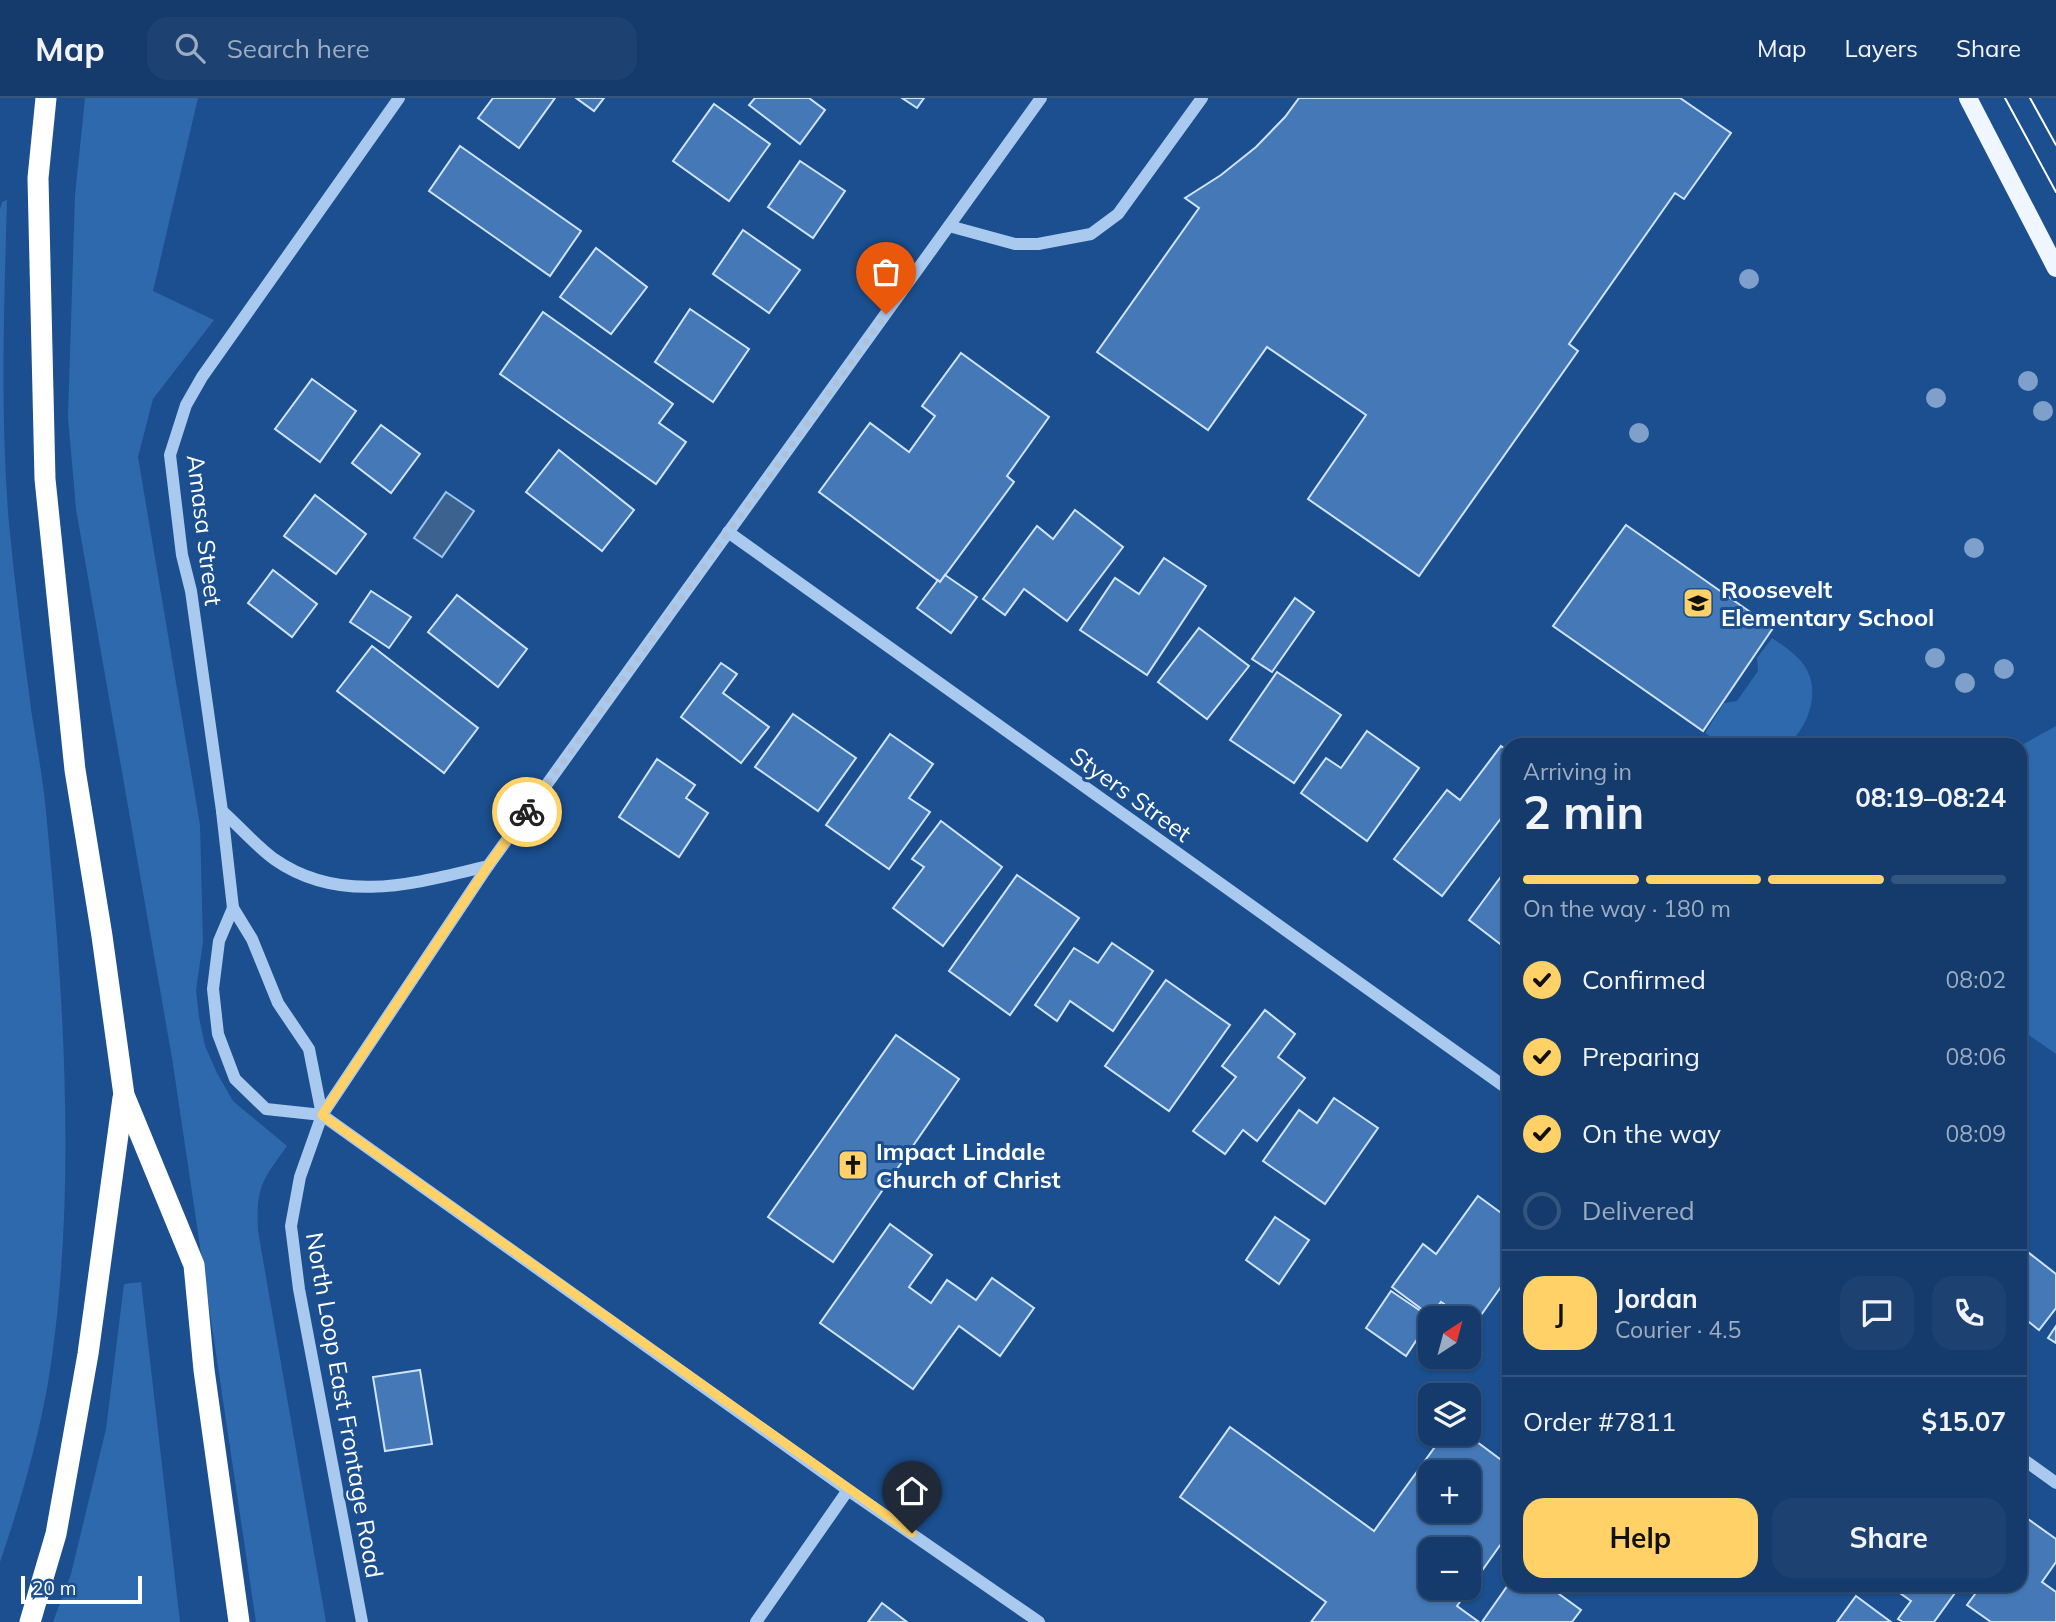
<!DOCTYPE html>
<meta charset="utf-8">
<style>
body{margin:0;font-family:Mulish,sans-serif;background:#1d4271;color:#f1f3f6;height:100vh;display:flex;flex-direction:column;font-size:26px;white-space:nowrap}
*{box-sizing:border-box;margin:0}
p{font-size:23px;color:#9dadc1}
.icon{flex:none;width:38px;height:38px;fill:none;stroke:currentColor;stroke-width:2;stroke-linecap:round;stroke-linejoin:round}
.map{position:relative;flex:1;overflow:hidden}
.panel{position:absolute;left:1502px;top:640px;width:525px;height:854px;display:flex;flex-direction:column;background:#143b6b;border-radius:21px;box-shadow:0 2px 5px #0004,0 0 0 2px #33557e}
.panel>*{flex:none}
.needle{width:46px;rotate:36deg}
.tools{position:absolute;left:1418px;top:1208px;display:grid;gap:14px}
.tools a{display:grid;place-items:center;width:63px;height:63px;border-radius:14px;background:#143b6b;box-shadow:0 2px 5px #0004,0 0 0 2px #33557e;font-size:35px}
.scale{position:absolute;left:21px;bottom:18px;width:121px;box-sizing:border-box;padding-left:7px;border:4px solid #fff;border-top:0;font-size:19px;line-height:24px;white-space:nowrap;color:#fff;-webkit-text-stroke:5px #1b4f8f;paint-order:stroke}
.pin{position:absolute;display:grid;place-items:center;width:60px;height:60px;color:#fff;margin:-72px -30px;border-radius:50% 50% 50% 0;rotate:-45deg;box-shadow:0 0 7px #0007}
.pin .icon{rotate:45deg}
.courier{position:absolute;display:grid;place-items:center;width:70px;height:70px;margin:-35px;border:5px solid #ffd166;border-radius:50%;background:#fff;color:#222;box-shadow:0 2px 9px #0007}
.overview em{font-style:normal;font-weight:700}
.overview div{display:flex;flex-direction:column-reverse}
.overview{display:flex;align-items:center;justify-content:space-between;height:119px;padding:0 21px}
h1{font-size:46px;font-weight:700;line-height:52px}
.bar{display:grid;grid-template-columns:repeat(4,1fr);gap:10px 7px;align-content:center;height:84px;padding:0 21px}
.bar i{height:9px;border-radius:5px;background:#33557e}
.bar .active{background:#ffd166}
.bar p{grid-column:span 4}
.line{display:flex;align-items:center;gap:18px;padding:0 21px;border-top:2px solid #33557e}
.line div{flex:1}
.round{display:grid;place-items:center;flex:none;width:74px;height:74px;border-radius:21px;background:#1d4271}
ol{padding:0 21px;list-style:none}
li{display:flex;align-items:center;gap:21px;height:77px}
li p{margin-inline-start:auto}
li .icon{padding:7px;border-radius:50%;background:#ffd166;color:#111;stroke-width:4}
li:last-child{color:#9dadc1}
li i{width:38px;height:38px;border:4px solid #33557e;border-radius:50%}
.primary-button{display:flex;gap:14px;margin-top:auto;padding:14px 21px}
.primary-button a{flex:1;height:80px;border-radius:21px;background:#ffd166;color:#111;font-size:28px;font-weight:700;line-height:80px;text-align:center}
.primary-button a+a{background:#1d4271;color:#f1f3f6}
header{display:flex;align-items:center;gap:42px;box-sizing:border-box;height:98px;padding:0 35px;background:#143b6b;border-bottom:2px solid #33557e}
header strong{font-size:33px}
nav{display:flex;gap:38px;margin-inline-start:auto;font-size:24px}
.search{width:490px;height:63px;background:#1d4271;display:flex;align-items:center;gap:18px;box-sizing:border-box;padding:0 24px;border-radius:21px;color:#9dadc1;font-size:26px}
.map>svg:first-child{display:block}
</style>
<header>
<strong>Map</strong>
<div class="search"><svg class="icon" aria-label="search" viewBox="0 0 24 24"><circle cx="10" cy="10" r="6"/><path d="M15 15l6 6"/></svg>Search here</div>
<nav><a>Map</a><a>Layers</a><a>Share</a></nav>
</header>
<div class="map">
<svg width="2056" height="1524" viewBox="0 0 2056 1524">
<rect width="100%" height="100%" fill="#1b4f8f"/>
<g fill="#2e69ad">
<path d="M 85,0 L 198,0 L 153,193 L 214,222 L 153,301 L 138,359 L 200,727 L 203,844 L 196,892 L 199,919 L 205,948 L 217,975 L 233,1003 L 287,1048 C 262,1083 256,1088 258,1133 L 326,1524 L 256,1524 L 172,960 L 76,411 L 68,319 L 75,97 Z"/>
<path d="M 7,102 C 4,210 0,318 9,426 C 15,488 23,550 31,611 C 36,645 43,679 46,714 C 64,898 78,1101 48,1285 C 37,1346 20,1406 0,1464 L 0,111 L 2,104 Z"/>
<path d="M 1772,540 C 1781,546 1790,552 1798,560 C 1824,585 1811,627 1787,647 L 1723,647 L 1705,635 L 1724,605 L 1737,603 L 1758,573 L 1757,560 Z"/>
<polygon points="2056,628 2056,956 2020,931 2020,648"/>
<polygon points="141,1184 180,1524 53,1524 71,1476 106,1331 124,1186"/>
</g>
<polygon fill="#3c6290" stroke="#9cc4f0" stroke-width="2" points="446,394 474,413 442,459 414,440"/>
<g fill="#4478b7" stroke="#cfe3fa" stroke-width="2" fill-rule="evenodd">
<polygon points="493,0 555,0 519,50 478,20"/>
<polygon points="576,0 604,0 594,13"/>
<polygon points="755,0 809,0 825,12 800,46 749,7"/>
<polygon points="902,0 924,0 917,10"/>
<polygon points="1299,0 1680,0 1731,35 1684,101 1675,95 1569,246 1578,253 1419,478 1308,401 1366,317 1267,249 1208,332 1097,254 1199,110 1185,100 1221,77 1256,49 1285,19"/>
<polygon points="714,6 770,46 729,103 673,63"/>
<polygon points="460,48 581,133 550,178 429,93"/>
<polygon points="800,63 845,93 813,140 768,109"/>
<polygon points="743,132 800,172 769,215 713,176"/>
<polygon points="596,150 647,189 611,236 560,199"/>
<polygon points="690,211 749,251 713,304 655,264"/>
<polygon points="543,214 673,306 659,325 686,344 656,386 500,276"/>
<polygon points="961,255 1049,319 1007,378 1014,384 940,484 819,394 870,325 909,354 935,318 922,308"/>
<polygon points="312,281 356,313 320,364 275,331"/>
<polygon points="381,327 420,356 391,395 352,365"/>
<polygon points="559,352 634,412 602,453 526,394"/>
<polygon points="315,397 366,436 336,476 284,438"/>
<polygon points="1075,412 1123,449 1067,523 1024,491 1005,517 983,501 1037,428 1053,441"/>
<polygon points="1626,427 1773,530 1703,633 1553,528"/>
<polygon points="1164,460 1206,488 1147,577 1080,532 1115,480 1139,496"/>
<polygon points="273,472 317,506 292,539 248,505"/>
<polygon points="945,477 977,499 951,535 917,510 938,482 940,484"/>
<polygon points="371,493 411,519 389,550 350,524"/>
<polygon points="457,497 527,551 498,589 428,534"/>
<polygon points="1295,500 1314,514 1272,574 1252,561"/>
<polygon points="1199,530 1249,568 1207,621 1158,584"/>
<polygon points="372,548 478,630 444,675 337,593"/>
<polygon points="721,565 737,576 723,595 769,629 741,665 681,619"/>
<polygon points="1277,574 1341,617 1294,685 1230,642"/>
<polygon points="793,616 856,660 818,713 755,669"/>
<polygon points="1367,633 1419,670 1367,743 1301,695 1326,660 1341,670"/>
<polygon points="890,636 933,666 909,700 930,714 889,771 826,727"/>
<polygon points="1501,648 1508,653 1508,711 1442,798 1394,761 1447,692 1460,702"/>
<polygon points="657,661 695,687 686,700 708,715 679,759 619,719"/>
<polygon points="941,723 1002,769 943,848 893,810 924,769 912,761"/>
<polygon points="1508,769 1508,852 1469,822"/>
<polygon points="1017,777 1079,820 1010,917 949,873"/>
<polygon points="1112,845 1153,873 1113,933 1070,903 1057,923 1035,907 1074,850 1098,865"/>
<polygon points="1166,882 1230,927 1169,1013 1105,968"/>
<polygon points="1265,912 1295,936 1278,959 1305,980 1257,1043 1243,1032 1225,1056 1193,1033 1236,979 1222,968"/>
<polygon points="896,937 959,981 833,1164 768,1119"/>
<polygon points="1334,1000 1378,1030 1325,1106 1263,1063 1299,1012 1317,1025"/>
<polygon points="1478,1098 1508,1120 1508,1179 1474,1227 1468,1223 1468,1220 1464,1220 1441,1204 1431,1218 1392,1189 1423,1146 1436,1156"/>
<polygon points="1275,1119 1309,1142 1279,1186 1246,1162"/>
<polygon points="890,1126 932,1157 909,1189 931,1205 947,1182 976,1202 992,1180 1034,1210 1000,1258 959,1228 913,1291 820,1225"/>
<polygon points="2020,1148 2056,1176 2056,1210 2039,1232 2020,1217"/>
<polygon points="1391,1193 1431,1220 1406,1258 1366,1230"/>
<polygon points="2056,1228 2056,1245 2048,1240"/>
<polygon points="420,1272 432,1346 385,1353 373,1279"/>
<path d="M 1230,1329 L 1374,1433 L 1445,1335 L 1465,1335 L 1508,1367 L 1508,1436 L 1457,1508 L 1479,1524 L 1311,1524 L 1326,1504 L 1180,1399 ZM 1430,1374 L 1468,1374 L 1468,1412 L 1430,1412 ZM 1430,1451 L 1468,1451 L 1468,1489 L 1430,1489 Z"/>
<polygon points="2028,1421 2056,1441 2056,1464 2042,1484 2056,1494 2056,1524 1991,1524 1967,1507 1981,1488 2020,1488 2020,1432"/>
<polygon points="1508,1487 1548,1488 1581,1512 1572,1524 1482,1524"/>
<polygon points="1890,1488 1960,1488 1934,1524 1903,1524 1898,1521 1911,1503"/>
<polygon points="1856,1498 1891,1524 1837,1524"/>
<polygon points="882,1505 907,1524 868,1524"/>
</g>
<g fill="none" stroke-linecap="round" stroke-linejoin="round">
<g stroke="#a9c9ee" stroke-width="12">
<polyline points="949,128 1015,146 1038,146 1091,136 1118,116 1202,0"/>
<polyline points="728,434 1508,991"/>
<path d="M 222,713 C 239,728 255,747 274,761 C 341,808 416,785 488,768"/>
<polyline points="233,810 219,843 213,891 218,936 235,981 266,1011 322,1017"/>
<polyline points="322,1017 309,951 278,905 252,841 233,810 222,713 191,493 182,457 170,357 186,307 202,279 399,0"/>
<polyline points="322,1017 848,1392 1039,1524"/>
<polyline points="2020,1359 2056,1385"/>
<polyline points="362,1524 299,1191 291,1128 300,1079 322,1017 488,768 1041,0"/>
<polyline points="756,1524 848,1392"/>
</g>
<polyline stroke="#f0f6ff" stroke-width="18" points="1968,0 2056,170"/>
<g stroke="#fff" stroke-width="21">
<polyline points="46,0 38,80 45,381 75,672 102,838 124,997 194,1167 204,1272 239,1524"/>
<polyline points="30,1524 56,1436 88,1256 123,1000"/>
</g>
<g stroke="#fff" stroke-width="2">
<polyline points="2005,0 2056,94"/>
<polyline points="2030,0 2056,47"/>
</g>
</g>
<g fill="#7ea0ca">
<circle cx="1749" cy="181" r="10"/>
<circle cx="2028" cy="283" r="10"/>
<circle cx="1936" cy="300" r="10"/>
<circle cx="2043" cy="313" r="10"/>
<circle cx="1639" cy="335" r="10"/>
<circle cx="1974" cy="450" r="10"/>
<circle cx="1935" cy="560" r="10"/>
<circle cx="2004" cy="571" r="10"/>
<circle cx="1965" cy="585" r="10"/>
</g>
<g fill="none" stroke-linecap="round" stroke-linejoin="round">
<polyline stroke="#afc1d8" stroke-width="7" stroke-dasharray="0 12.6" points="527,714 886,216"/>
<polyline stroke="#ffd166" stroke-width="9" points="527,714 488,768 322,1017 912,1435"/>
</g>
<defs>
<g id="school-square" transform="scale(1.575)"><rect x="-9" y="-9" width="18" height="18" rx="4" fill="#ffd166" stroke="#1b4f8f"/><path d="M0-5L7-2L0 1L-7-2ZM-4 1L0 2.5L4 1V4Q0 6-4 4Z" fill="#111"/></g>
<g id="church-square" transform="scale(1.575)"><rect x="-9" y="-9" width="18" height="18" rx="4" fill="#ffd166" stroke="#1b4f8f"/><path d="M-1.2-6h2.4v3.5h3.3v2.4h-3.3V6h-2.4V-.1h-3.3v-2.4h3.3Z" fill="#111"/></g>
</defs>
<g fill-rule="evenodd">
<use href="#school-square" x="1698" y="505"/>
<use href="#church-square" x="853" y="1067"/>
</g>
<g text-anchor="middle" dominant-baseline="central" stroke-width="6" stroke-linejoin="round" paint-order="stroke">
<g font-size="24" fill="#fff" stroke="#1b4f8f">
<text transform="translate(205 432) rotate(83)">Amasa Street</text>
<text transform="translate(1131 696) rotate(36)">Styers Street</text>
<text transform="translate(345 1307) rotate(80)">North Loop East Frontage Road</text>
</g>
<g font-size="24" font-weight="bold" fill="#fff" stroke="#1b4f8f" text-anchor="start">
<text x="1721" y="491">Roosevelt<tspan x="1721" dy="28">Elementary School</tspan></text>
<text x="876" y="1053">Impact Lindale<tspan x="876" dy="28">Church of Christ</tspan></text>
</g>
</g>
</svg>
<div class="tools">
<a><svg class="needle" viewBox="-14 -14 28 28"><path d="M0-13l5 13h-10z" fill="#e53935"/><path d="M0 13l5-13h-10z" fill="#9dadc1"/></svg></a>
<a><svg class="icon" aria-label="layers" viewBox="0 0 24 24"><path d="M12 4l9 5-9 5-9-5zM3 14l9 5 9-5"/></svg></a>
<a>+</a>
<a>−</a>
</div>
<div class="scale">20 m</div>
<div class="pin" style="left:886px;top:216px;background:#ea580c"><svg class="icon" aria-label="bag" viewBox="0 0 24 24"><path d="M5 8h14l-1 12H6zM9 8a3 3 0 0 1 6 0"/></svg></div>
<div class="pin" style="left:912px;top:1435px;background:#1f2937"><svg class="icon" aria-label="home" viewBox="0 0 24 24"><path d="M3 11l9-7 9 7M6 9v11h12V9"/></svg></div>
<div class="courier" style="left:527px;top:714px"><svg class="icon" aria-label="bike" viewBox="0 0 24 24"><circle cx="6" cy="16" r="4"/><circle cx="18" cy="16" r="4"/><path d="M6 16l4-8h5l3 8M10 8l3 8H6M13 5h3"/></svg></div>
<section class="panel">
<div class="overview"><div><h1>2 min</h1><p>Arriving in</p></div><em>08:19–08:24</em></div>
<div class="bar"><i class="active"></i><i class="active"></i><i class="active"></i><i></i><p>On the way · 180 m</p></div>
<ol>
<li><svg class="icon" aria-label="check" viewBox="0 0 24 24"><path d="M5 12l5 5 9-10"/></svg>Confirmed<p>08:02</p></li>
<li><svg class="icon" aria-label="check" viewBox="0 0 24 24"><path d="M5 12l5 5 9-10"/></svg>Preparing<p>08:06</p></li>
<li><svg class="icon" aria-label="check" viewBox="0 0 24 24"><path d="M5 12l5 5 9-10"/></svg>On the way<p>08:09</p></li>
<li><i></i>Delivered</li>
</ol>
<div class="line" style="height:126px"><b class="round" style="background:#ffd166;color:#111">J</b><div><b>Jordan</b><p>Courier · 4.5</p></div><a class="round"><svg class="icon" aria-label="chat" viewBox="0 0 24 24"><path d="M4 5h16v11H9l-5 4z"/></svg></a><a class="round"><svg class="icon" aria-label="phone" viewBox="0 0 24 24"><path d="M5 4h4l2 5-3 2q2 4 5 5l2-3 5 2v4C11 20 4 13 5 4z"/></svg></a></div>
<div class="line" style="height:91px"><div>Order #7811</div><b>$15.07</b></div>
<div class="primary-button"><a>Help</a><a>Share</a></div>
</section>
</div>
